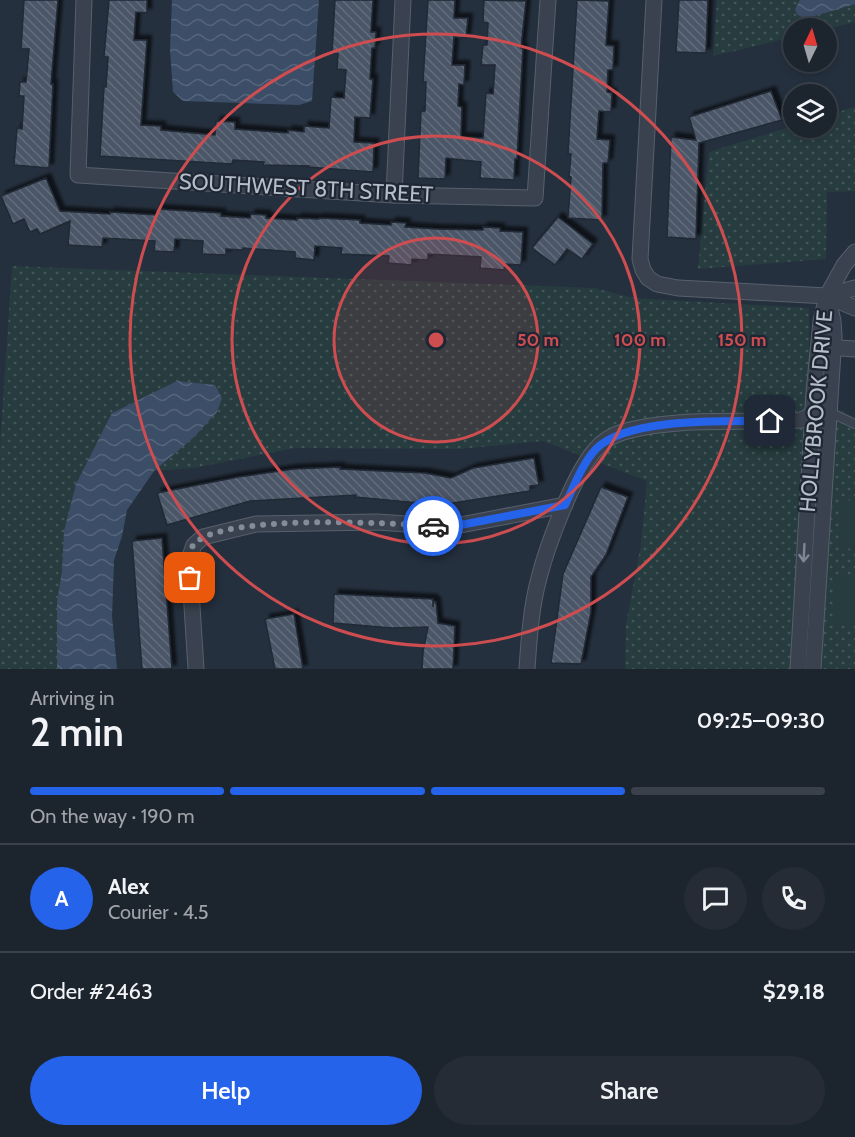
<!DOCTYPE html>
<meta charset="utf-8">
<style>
body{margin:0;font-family:Cabin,sans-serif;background:#252c36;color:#f1f3f6;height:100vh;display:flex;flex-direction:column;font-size:22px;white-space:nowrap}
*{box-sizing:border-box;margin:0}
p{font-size:20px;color:#a0a4aa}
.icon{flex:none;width:33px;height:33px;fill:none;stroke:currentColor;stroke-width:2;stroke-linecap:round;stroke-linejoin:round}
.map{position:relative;height:669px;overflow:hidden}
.side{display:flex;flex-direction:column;background:#1c242e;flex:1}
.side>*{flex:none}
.needle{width:39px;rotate:5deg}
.tools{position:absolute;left:783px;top:18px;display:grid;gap:12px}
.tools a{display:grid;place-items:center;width:54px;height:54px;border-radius:50%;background:#1c242e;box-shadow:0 3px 9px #0003,0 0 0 2px #3a414a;font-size:30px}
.pin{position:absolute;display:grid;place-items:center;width:51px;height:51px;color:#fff;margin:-26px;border-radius:12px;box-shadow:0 3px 9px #0006}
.courier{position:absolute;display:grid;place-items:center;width:60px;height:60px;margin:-30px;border:4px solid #2563eb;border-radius:50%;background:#fff;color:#222;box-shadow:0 2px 8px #0007}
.head em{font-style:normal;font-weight:600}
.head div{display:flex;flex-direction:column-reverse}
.head{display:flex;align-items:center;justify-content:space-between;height:102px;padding:0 30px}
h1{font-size:39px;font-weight:600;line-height:45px}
.bar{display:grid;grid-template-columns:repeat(4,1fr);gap:9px 6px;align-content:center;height:72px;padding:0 30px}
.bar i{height:8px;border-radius:4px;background:#3a414a}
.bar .on{background:#2563eb}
.bar p{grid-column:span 4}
.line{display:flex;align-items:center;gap:15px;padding:0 30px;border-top:2px solid #3a414a}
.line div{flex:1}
.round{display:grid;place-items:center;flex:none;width:63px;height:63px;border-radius:32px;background:#252c36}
.cta{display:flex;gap:12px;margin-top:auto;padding:12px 30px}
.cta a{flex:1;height:69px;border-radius:36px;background:#2563eb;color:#fff;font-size:24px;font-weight:600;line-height:69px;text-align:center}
.cta a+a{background:#252c36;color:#f1f3f6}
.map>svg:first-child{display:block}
</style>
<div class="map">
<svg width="855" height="669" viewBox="0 0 855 669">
<defs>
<pattern id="grass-dots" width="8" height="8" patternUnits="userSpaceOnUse" patternTransform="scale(1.5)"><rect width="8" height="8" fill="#273c3f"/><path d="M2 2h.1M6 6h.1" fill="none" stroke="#445659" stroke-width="1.8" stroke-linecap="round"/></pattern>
<pattern id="water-waves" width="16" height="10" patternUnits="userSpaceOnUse" patternTransform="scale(1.5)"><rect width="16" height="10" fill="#3b4d67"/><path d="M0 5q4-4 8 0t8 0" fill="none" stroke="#55657b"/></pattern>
<pattern id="building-back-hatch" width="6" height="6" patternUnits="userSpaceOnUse" patternTransform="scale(1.5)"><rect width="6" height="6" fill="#4b5767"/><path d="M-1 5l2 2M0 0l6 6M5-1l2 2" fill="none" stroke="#636d7b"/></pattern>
<filter id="shadow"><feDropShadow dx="4.5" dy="-4.5" stdDeviation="1.5" flood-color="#0009"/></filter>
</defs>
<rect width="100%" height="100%" fill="#25303e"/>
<g fill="url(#grass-dots)">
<polygon points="717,0 855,0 855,22 827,29 794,28 793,37 713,56"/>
<polygon points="855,107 855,191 827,192 826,259 698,269 709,152 793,126 794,128 826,128 827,115"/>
<polygon points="12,266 594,288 634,298 809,308 809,398 813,403 836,408 855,418 855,669 625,669 626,624 641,544 647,481 543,441 459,449 295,448 194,468 154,471 127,510 122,536 114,560 112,616 117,669 0,669 0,445"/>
</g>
<g fill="#273c3f">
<polygon points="842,500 855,501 855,549 839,548"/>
<polygon points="836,576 855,577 855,626 833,624"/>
</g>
<g fill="url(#water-waves)">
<polygon points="172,0 319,0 312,101 299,105 183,101 173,92 170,50"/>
<path d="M 800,0 L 855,0 L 855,4 L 808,18 C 800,17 797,16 795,9 Z"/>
<polygon points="177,381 215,385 222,398 217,412 194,437 154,471 127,510 122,536 114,560 112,616 117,669 57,669 57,602 62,571 64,531 76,484 112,413"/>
</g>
<g fill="url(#building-back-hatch)" stroke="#202935" stroke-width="1.5" filter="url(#shadow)">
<polygon points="24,0 58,0 51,84 53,84 49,168 14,165 17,128 22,129 24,96 19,96 20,82 26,82 29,49 21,49"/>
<polygon points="109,0 147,0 147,13 136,12 134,40 147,40 141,125 161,126 161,130 215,135 216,121 235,122 235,129 288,133 288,130 304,132 304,126 329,128 331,97 344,98 346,70 337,69 338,54 332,53 335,0 373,0 371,32 376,32 375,48 372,48 370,79 373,79 370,118 355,117 354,142 374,143 373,172 308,167 309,166 263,165 264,162 233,160 232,164 100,156 104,86 106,87 108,57 104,57"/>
<polygon points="428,0 455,0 454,18 468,18 466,38 454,37 452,65 465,65 464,85 459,84 458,106 462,107 461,137 483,138 486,93 493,94 495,65 481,65 483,45 487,45 488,23 483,22 484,0 526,1 521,48 523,48 517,159 515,159 514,180 480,178 481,162 446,158 445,179 418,178 421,111 425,111 426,82 423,82"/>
<polygon points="577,0 609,1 606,45 614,46 613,70 608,70 607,92 612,93 611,112 599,111 597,139 610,140 608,163 603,163 602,220 568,218 571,177 569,177 571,154 568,154"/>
<polygon points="679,0 708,0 706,53 676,52"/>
<polygon points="771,91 782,120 699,143 696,239 667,237 671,137 696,140 689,117"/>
<polygon points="46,178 60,211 110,214 110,212 157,215 157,209 221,213 221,216 250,218 251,214 266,215 266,218 297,220 297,218 319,219 319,218 360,220 360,223 391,225 391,222 406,223 405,227 437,229 483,230 483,227 500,228 500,231 523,232 521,265 505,264 504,270 480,268 481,257 428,254 428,260 412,259 412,265 388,263 389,256 341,254 342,248 315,246 314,260 295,258 295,252 243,248 243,250 226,249 226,255 202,254 203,241 175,239 174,252 154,251 155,241 103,238 102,247 68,245 70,221 40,234 37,229 30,232 24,219 13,224 1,196"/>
<polygon points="558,217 593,244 582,259 567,249 555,265 532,248"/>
<polygon points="534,458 539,485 530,486 530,491 440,505 355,497 356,495 250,501 167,525 157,493 238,477 294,469 340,467 340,469 425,473 451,478 473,468"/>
<polygon points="601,487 628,497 606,555 591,577 591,612 581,664 551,663 563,574"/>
<polygon points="162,538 172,669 142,669 132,541"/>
<polygon points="334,594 433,599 433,607 434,601 436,602 438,623 455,626 453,669 422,669 423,652 428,627 392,628 333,623"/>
<polygon points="294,614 303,669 275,669 265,619"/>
</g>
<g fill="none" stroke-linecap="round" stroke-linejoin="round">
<g stroke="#57606c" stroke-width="10">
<polyline id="lane" points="829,412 855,424"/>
</g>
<g stroke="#57606c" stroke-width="17">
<g id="street">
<polyline points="84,0 78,175 394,195 535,198 548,0"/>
<polyline points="654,0 640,259 643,270 648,278 657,284 678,288 827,296 855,288"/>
<polyline points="394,195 403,0"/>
<polyline points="827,296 855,308"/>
<polyline points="825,347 855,349"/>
<polyline points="196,669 189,559 194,545 203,537 256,524 377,522 450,527 565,505"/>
<path d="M 527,669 C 529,639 531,607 539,578 C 547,546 574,473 596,449 C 603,441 613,435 623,432 C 678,416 744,424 801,420 L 808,417 L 813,411 L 829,412"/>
<polyline points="798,669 814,392 821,321 827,296 844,265 855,252"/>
<polyline points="813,669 834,336 833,321 828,299"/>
</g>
</g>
<use href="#lane" stroke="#39424e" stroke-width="8"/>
<use href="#street" stroke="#39424e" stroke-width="15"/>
</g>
<defs><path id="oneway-shaft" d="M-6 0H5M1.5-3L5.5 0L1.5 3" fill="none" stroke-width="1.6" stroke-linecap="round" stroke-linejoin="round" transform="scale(1.5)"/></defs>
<use stroke="#7d8692" href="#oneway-shaft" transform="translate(804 553) rotate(93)"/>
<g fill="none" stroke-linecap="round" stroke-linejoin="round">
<path stroke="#838c98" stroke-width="6" stroke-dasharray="0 10.8" d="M 190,578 C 189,566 186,553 195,543 C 226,514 388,523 433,526"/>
<path stroke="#2563eb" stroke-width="8" d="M 433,526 L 450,527 L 565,505 C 574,486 582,464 596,449 C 627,417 727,421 770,421"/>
</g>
<circle cx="436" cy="340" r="102" fill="#ce4d50" fill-opacity=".12"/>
<g fill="none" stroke="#ce4d50" stroke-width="3">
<circle cx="436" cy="340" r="102"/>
<circle cx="436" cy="340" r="204"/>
<circle cx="436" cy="340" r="306"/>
</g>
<g text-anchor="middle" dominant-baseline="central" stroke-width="4.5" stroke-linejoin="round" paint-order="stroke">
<g font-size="22" fill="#b5bdc9" stroke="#1e2733">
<text transform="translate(306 188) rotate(3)">SOUTHWEST 8TH STREET</text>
<text transform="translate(816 411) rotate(-85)">HOLLYBROOK DRIVE</text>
</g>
</g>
<circle cx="436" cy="340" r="9" fill="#ce4d50" stroke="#1e2733" stroke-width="3"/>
<g font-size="18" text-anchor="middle" font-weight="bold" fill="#ce4d50" stroke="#1e2733" stroke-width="4.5" stroke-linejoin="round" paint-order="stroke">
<text x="538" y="346">50 m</text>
<text x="640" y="346">100 m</text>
<text x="742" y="346">150 m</text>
</g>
</svg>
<div class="tools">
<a><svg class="needle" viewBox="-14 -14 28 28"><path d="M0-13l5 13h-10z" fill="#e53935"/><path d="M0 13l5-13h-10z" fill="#a0a4aa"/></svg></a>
<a><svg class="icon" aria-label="layers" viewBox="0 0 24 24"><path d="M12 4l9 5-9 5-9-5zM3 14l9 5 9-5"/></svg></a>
</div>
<div class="pin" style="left:190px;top:578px;background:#ea580c"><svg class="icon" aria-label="bag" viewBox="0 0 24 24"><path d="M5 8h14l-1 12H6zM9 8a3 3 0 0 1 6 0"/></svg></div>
<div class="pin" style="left:770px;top:421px;background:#1f2937"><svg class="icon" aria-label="home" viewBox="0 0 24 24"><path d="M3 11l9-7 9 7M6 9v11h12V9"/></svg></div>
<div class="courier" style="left:433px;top:526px"><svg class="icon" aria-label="car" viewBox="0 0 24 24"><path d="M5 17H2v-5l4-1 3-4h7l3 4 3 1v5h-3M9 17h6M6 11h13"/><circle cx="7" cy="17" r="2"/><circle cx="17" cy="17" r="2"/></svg></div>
</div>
<section class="side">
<div class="head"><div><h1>2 min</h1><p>Arriving in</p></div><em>09:25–09:30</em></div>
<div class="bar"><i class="on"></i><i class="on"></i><i class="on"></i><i></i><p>On the way · 190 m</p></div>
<div class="line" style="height:108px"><b class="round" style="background:#2563eb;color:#fff">A</b><div><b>Alex</b><p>Courier · 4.5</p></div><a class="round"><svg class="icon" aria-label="chat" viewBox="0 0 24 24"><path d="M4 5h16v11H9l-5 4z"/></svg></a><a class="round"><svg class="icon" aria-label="phone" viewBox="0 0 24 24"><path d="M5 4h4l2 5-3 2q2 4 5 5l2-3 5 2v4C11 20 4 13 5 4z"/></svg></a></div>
<div class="line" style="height:78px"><div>Order #2463</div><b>$29.18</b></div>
<div class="cta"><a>Help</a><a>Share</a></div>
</section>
